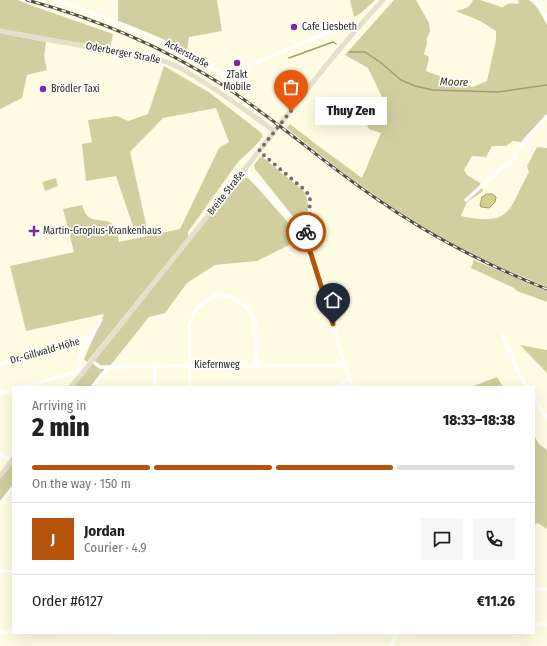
<!DOCTYPE html>
<meta charset="utf-8">
<style>
body{margin:0;font-family:"Fira Sans Condensed",sans-serif;background:#f6f6f6;color:#222;height:100vh;display:flex;flex-direction:column;font-size:15px;white-space:nowrap}
*{box-sizing:border-box;margin:0}
p{font-size:13px;color:#767676}
.icon{flex:none;width:22px;height:22px;fill:none;stroke:currentColor;stroke-width:2;stroke-linecap:round;stroke-linejoin:round}
.map{position:relative;flex:1;overflow:hidden}
.details{position:absolute;left:12px;top:386px;width:523px;height:248px;display:flex;flex-direction:column;background:#fff;border-radius:0px;box-shadow:0 4px 16px #0002}
.details>*{flex:none}
.pin{position:absolute;display:grid;place-items:center;width:34px;height:34px;color:#fff;margin:-41px -17px;border-radius:50% 50% 50% 0;rotate:-45deg;box-shadow:0 0 4px #0007}
.pin .icon{rotate:45deg}
.courier{position:absolute;display:grid;place-items:center;width:40px;height:40px;margin:-20px;border:3px solid #b45309;border-radius:50%;background:#fff;color:#222;box-shadow:0 1px 5px #0007}
.bubble{position:absolute;height:28px;border-radius:0px;background:#fff;box-shadow:0 4px 16px #0002;font-size:13px;font-weight:800;line-height:28px;text-align:center}
.overview em{font-style:normal;font-weight:800}
.overview div{display:flex;flex-direction:column-reverse}
.overview{display:flex;align-items:center;justify-content:space-between;height:68px;padding:0 20px}
h1{font-size:26px;font-weight:800;line-height:30px}
.bar{display:grid;grid-template-columns:repeat(4,1fr);gap:6px 4px;align-content:center;height:48px;padding:0 20px}
.bar i{height:5px;border-radius:3px;background:#e0e0e0}
.bar .active{background:#b45309}
.bar p{grid-column:span 4}
.line{display:flex;align-items:center;gap:10px;padding:0 20px;border-top:1px solid #e0e0e0}
.line div{flex:1}
.round{display:grid;place-items:center;flex:none;width:42px;height:42px;border-radius:0px;background:#f6f6f6}
.map>svg:first-child{display:block}
</style>
<div class="map">
<svg width="547" height="646" viewBox="0 0 547 646">
<rect width="100%" height="100%" fill="#fefce2"/>
<g fill="#d1cea0">
<polygon points="0,0 18,0 30,5 113,34 110,48 0,29"/>
<polygon points="118,0 217,0 222,31 189,37 187,51 118,21"/>
<polygon points="350,0 375,0 361,13 354,17"/>
<path d="M 394,0 L 416,0 L 429,23 L 430,31 L 427,38 L 427,43 L 424,54 L 429,57 L 426,71 L 453,81 L 473,87 L 487,81 L 496,40 L 496,31 L 480,21 L 456,11 C 464,9 470,8 473,0 L 480,0 L 502,7 L 495,14 C 501,8 508,1 517,4 L 519,3 L 518,0 C 521,0 526,0 528,0 C 536,2 543,18 547,25 L 547,114 L 521,142 L 513,141 L 506,146 L 492,146 L 486,157 L 472,156 L 464,170 L 467,175 L 480,183 L 483,191 L 467,202 L 461,216 C 512,227 508,210 529,172 L 527,166 L 537,147 L 547,148 L 547,287 C 524,277 500,268 477,257 C 408,222 346,177 287,128 L 290,124 L 317,145 L 362,178 L 381,133 L 369,129 L 365,121 L 382,97 L 368,68 L 345,55 Z"/>
<polygon points="0,33 46,42 44,56 47,70 27,75 22,98 0,109"/>
<path d="M 164,66 L 210,93 L 259,131 L 262,134 L 262,138 L 253,148 L 238,162 L 188,232 L 188,237 L 87,362 L 84,359 L 104,314 L 26,331 L 10,266 L 74,252 L 63,209 L 82,205 C 83,207 84,212 86,214 C 93,225 110,215 116,229 C 118,233 118,238 119,242 L 180,229 L 219,148 L 229,142 L 216,108 L 163,118 L 130,152 L 148,233 L 136,235 L 116,176 L 86,181 L 82,144 L 92,142 L 88,120 L 117,116 L 128,121 L 148,114 Z"/>
<path d="M 261,156 L 304,191 C 309,199 311,224 304,230 L 255,169 L 254,165 Z"/>
<polygon points="56,178 58,186 45,191 42,182"/>
<polygon points="245,178 248,178 253,183 286,220 301,239 257,261 215,265 187,283 165,313 149,317 93,387 73,387 225,197 240,180 241,181"/>
<polygon points="474,260 547,291 547,302 517,291 514,288 471,268"/>
<polygon points="520,345 547,350 547,373"/>
<polygon points="497,377 503,387 471,387"/>
<polygon points="534,436 539,444 547,450 547,529 538,523 534,525"/>
<polygon points="13,463 13,488 0,505 0,479"/>
</g>
<polygon fill="#d6d18d" stroke="#a19d6b" points="487,194 492,194 496,197 495,202 489,208 481,207 480,205 482,197"/>
<g fill="none" stroke-linecap="round" stroke-linejoin="round">
<g stroke="#a19d6b" stroke-width="1.5">
<polyline points="349,52 365,52 380,62 401,80 415,86 433,90 498,92 547,85"/>
<polyline points="289,58 333,42 336,44"/>
</g>
<g stroke="#fff" stroke-width="3.5">
<path d="M 56,0 C 74,5 91,13 108,19 C 148,34 189,50 223,76 L 351,23 L 360,25"/>
<polyline points="535,0 547,18"/>
<polyline points="259,151 306,191 310,197 309,229 303,235"/>
<polyline points="245,169 292,219 308,246 352,387"/>
<polyline points="466,200 497,172 511,162 526,139 547,116"/>
<polyline points="503,335 518,372 527,387"/>
<polyline points="92,361 100,367 256,365 345,365"/>
<polyline points="0,364 90,338"/>
<polyline points="155,365 155,387"/>
<polyline points="79,371 80,358 101,320"/>
<polyline points="23,387 79,371 81,373"/>
<polyline points="92,387 108,367"/>
<path d="M 190,387 L 189,326 C 192,313 197,306 208,300 C 210,298 214,296 216,295 C 222,294 229,297 234,299 C 240,302 245,305 249,310 C 260,325 256,347 256,365"/>
<polyline points="338,387 349,378"/>
<polyline points="0,393 13,390"/>
<polyline points="534,398 547,418"/>
<polyline points="0,453 11,461"/>
<polyline points="0,504 13,487"/>
<polyline points="0,571 13,571"/>
<polyline points="534,589 547,589"/>
<polyline points="534,625 547,625"/>
<polyline points="0,632 13,632"/>
<polyline points="59,633 203,635 413,633"/>
<polyline points="392,646 396,634"/>
</g>
<g stroke="#e3e1cc" stroke-width="5">
<path d="M 0,31 L 156,59 C 174,63 189,73 205,83 C 229,98 251,114 274,131"/>
<path d="M 71,387 C 129,314 187,242 245,169 C 290,112 333,53 383,0"/>
<polyline points="0,476 13,459"/>
</g>
<g stroke="#4f4e42" stroke-width="3">
<path id="rail" d="M 27,0 C 94,18 161,46 221,84 C 274,118 321,161 374,197 C 428,235 486,265 547,289"/>
</g>
<use href="#rail" stroke="#fff" stroke-width="1.5" stroke-dasharray="4.5" stroke-linecap="butt"/>
</g>
<g fill="none" stroke-linecap="round" stroke-linejoin="round">
<polyline stroke="#727061" stroke-width="4" stroke-dasharray="0 7.2" points="291,111 259,151 306,191 310,197 309,229 306,232"/>
<polyline stroke="#b45309" stroke-width="5" points="306,232 302,235 311,254 333,324"/>
</g>
<g fill="#7b2b9b" stroke="#fff" stroke-width="1.5">
<circle cx="294" cy="27" r="4"/>
<circle cx="237" cy="63" r="4"/>
<circle cx="43" cy="89" r="4"/>
<path d="M32 225h4v4h4v4h-4v4h-4v-4h-4v-4h4z"/>
</g>
<g text-anchor="middle" dominant-baseline="central" stroke-width="3.5" stroke-linejoin="round" paint-order="stroke">
<g font-size="10" fill="#26251c" stroke="#fff" text-anchor="start">
<text x="302" y="27">Cafe Liesbeth</text>
<text x="237" y="75" text-anchor="middle">2Takt<tspan x="237" dy="12">Mobile</tspan></text>
<text x="51" y="89">Brödler Taxi</text>
<text x="43" y="231">Martin-Gropius-Krankenhaus</text>
</g>
<g font-size="10" fill="#26251c" stroke="#fff">
<text transform="translate(123 53) rotate(11)">Oderberger Straße</text>
<text transform="translate(187 54) rotate(28)">Ackerstraße</text>
<text transform="translate(226 193) rotate(-52)">Breite Straße</text>
<text transform="translate(45 351) rotate(-16)">Dr.-Gillwald-Höhe</text>
<text x="217" y="365">Kiefernweg</text>
</g>
<g font-size="11" font-style="italic" fill="#333112" stroke="#fff">
<text transform="translate(454 82) rotate(2)">Moore</text>
</g>
</g>
</svg>
<div class="pin" style="left:291px;top:111px;background:#ea580c"><svg class="icon" aria-label="bag" viewBox="0 0 24 24"><path d="M5 8h14l-1 12H6zM9 8a3 3 0 0 1 6 0"/></svg></div>
<div class="pin" style="left:333px;top:324px;background:#1f2937"><svg class="icon" aria-label="home" viewBox="0 0 24 24"><path d="M3 11l9-7 9 7M6 9v11h12V9"/></svg></div>
<div class="courier" style="left:306px;top:232px"><svg class="icon" aria-label="bike" viewBox="0 0 24 24"><circle cx="6" cy="16" r="4"/><circle cx="18" cy="16" r="4"/><path d="M6 16l4-8h5l3 8M10 8l3 8H6M13 5h3"/></svg></div>
<div class="bubble" style="left:315px;top:97px;width:72px">Thuy Zen</div>
<section class="details">
<div class="overview"><div><h1>2 min</h1><p>Arriving in</p></div><em>18:33–18:38</em></div>
<div class="bar"><i class="active"></i><i class="active"></i><i class="active"></i><i></i><p>On the way · 150 m</p></div>
<div class="line" style="height:72px"><b class="round" style="background:#b45309;color:#fff">J</b><div><b>Jordan</b><p>Courier · 4.9</p></div><a class="round"><svg class="icon" aria-label="chat" viewBox="0 0 24 24"><path d="M4 5h16v11H9l-5 4z"/></svg></a><a class="round"><svg class="icon" aria-label="phone" viewBox="0 0 24 24"><path d="M5 4h4l2 5-3 2q2 4 5 5l2-3 5 2v4C11 20 4 13 5 4z"/></svg></a></div>
<div class="line" style="height:52px"><div>Order #6127</div><b>€11.26</b></div>
</section>
</div>
